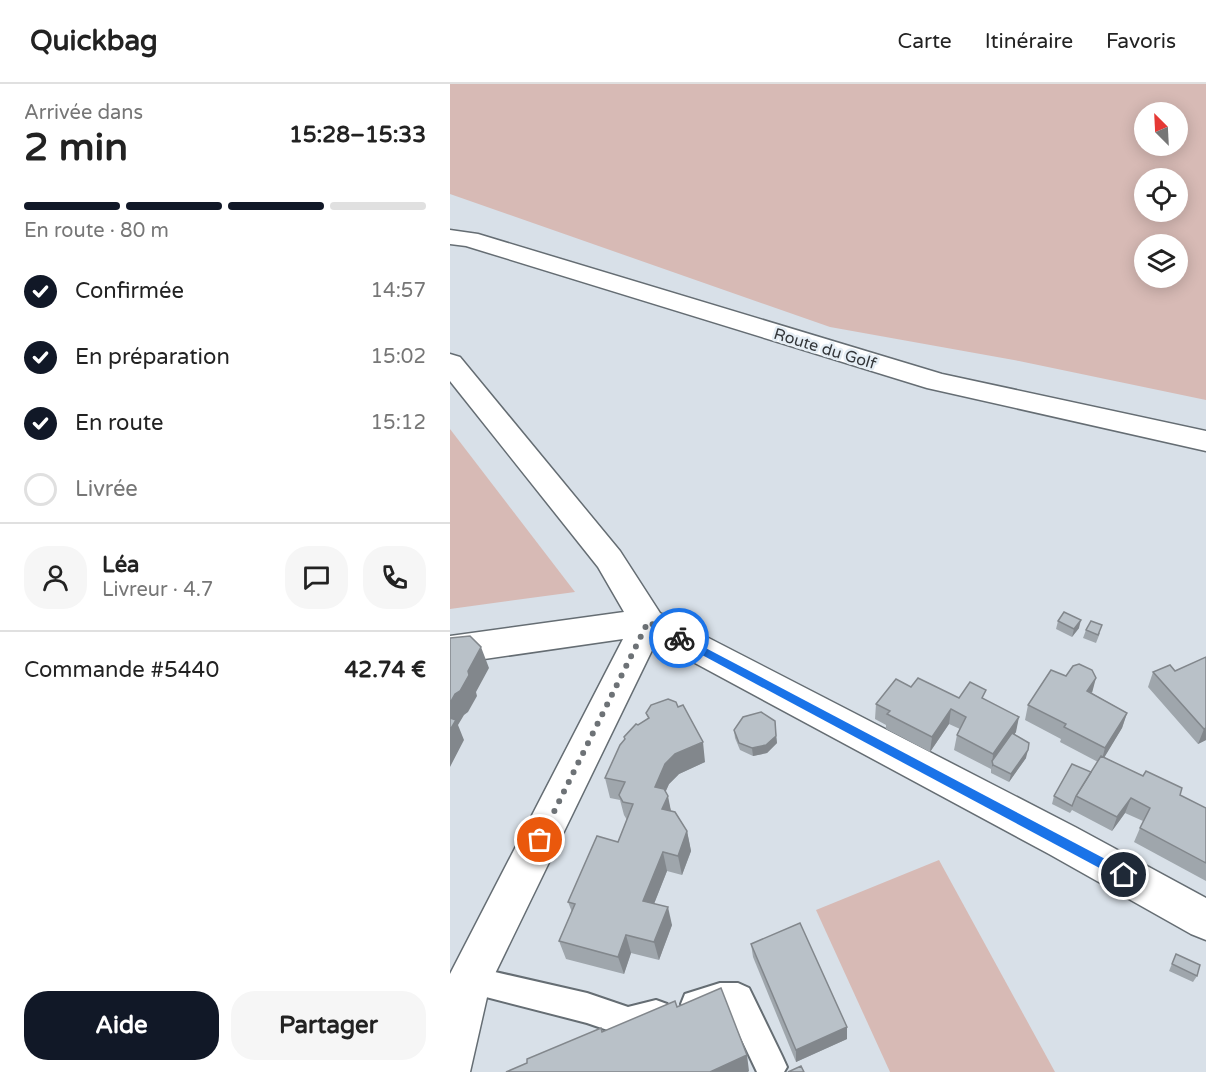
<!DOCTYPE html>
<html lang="fr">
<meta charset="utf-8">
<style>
body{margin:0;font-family:"Varela Round",sans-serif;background:#f6f6f6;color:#222;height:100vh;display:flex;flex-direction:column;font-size:22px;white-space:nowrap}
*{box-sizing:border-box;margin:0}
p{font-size:20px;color:#767676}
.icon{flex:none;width:33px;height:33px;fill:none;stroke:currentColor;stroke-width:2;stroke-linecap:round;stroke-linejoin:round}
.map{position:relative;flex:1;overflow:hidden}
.drawer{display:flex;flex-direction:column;background:#fff;width:450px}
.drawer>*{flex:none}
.needle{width:39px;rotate:336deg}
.buttons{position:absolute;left:684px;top:18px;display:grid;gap:12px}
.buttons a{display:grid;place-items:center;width:54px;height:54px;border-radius:50%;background:#fff;box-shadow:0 3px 15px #0003;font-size:30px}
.pin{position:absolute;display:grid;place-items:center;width:51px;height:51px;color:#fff;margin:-26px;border:3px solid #fff;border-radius:50%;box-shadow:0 2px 6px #0007}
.courier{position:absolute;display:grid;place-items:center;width:60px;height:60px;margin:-30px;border:4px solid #1a73e8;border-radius:50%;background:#fff;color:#222;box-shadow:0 2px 8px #0007}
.headline em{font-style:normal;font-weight:700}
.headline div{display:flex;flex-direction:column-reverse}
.headline{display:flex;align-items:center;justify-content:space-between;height:102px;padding:0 24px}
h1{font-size:39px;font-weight:700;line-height:45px}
.bar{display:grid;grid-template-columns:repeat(4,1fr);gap:9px 6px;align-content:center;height:72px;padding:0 24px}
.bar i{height:8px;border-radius:4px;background:#e0e0e0}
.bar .selected{background:#111827}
.bar p{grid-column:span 4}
.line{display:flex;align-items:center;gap:15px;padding:0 24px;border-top:2px solid #e0e0e0}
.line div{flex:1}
.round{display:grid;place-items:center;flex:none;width:63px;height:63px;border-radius:24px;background:#f6f6f6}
ol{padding:0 24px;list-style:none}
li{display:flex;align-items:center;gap:18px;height:66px}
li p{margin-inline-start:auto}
li .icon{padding:6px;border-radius:50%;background:#111827;color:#fff;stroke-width:4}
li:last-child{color:#767676}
li i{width:33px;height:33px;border:3px solid #e0e0e0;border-radius:50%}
.cta{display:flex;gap:12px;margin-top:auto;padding:12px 24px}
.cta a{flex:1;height:69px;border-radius:24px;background:#111827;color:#fff;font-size:24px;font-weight:700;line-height:69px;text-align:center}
.cta a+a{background:#f6f6f6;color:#222}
header{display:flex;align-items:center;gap:36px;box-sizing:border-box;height:84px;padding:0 30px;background:#fff;border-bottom:2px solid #e0e0e0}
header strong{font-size:28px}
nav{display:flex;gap:33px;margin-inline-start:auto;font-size:21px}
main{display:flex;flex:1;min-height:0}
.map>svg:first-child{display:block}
</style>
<header>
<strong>Quickbag</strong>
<nav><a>Carte</a><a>Itinéraire</a><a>Favoris</a></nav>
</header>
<main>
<section class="drawer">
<div class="headline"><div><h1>2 min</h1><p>Arrivée dans</p></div><em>15:28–15:33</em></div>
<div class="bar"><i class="selected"></i><i class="selected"></i><i class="selected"></i><i></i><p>En route · 80 m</p></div>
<ol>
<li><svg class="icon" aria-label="check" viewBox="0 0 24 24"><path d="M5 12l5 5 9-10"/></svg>Confirmée<p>14:57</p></li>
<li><svg class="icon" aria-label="check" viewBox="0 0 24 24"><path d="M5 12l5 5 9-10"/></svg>En préparation<p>15:02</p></li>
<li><svg class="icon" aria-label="check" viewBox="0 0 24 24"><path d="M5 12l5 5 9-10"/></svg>En route<p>15:12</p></li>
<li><i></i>Livrée</li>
</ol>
<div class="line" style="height:108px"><a class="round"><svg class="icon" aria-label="person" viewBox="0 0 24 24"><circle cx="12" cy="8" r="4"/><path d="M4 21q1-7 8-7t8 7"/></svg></a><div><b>Léa</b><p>Livreur · 4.7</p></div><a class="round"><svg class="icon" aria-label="chat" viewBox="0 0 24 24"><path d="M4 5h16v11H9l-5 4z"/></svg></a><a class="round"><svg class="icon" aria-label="phone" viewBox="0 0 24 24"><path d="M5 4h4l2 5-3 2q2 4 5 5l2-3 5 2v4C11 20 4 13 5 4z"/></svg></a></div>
<div class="line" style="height:78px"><div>Commande #5440</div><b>42.74 €</b></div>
<div class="cta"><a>Aide</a><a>Partager</a></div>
</section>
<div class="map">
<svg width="756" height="988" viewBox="0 0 756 988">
<rect width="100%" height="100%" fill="#d8e0e8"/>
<g fill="#d7bab5" fill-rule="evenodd">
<path d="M 0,0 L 756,0 L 756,316 L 569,277 L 380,243 L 0,110 ZM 694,28 L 728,28 L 728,62 L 694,62 ZM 694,94 L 728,94 L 728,128 L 694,128 ZM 694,160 L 728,160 L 728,194 L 694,194 Z"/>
<polygon points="0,345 125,508 0,525"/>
<polygon points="489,776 605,988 440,988 366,826"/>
</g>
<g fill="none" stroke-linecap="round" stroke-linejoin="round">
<g stroke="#656d73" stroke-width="4">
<g id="service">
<polygon points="19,882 137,909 178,923 206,916 217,920 221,931 217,942 178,953 137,939 9,906 4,896 9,886"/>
<polygon points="270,899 288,899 299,904 332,972 337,983 334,988 307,988 279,929 246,935 235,930 231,920 235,910"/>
</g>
</g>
<g stroke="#656d73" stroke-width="3">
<polygon id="minor" points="0,270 10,273 170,467 210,529 627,744 756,814 756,856 741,850 599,770 206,558 40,900 20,988 0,988 0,890 173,555 0,580 0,552 174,528 148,483 0,297"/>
</g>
<g stroke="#656d73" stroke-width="3">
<polygon id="tertiary" points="0,146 28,150 492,290 756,347 756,367 477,304 16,162 0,160"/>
</g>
<use href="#service" fill="#fff" fill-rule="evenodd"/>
<use href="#minor" fill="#fff" fill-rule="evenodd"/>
<use href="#tertiary" fill="#fff" fill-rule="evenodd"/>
</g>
<g fill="#9fa6ac">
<polygon points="608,537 629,544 622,553 606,545"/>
<polygon points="636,546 650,549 646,559 633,554"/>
<polygon points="756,573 756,656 748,660 698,603 703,588 725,587"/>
<polygon points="642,609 677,629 672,644 654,673 756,724 756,797 684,758 693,737 675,729 662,747 622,726 620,729 602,720 604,712 641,688 648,678 610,658 611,655 575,636 578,621"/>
<polygon points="509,614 534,615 566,648 564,650 576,674 559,698 541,689 541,685 504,666 507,651 510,645 499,640 480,668 436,645 436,641 425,635 426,620"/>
<polygon points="196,629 255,678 229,690 219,700 215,708 221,727 237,747 241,767 232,791 217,787 204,820 222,841 209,876 181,869 174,890 116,875 109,857 122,828 118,818 168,758 177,736 174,731 170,716 160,714 155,694 174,656 174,653 198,634"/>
<polygon points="325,637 327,659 317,669 303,672 290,666 285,654 284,646"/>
<polygon points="301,860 397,943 397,955 346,978 303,873"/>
<polygon points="726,870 747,892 743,898 719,887"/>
</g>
<g fill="#82878c">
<polygon points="631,536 629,544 622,553 624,545"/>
<polygon points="31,563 39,584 26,608 27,612 18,628 14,631 8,641 14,656 0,683 0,619"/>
<polygon points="646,594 642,609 637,607"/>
<polygon points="501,625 499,640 480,668 482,653"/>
<polygon points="677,629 672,644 651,679 655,664"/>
<polygon points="569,633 566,648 542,683 543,670"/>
<polygon points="756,644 756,656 748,660 754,645"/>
<polygon points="326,652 327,659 317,669 303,672 302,664"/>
<polygon points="253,658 255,678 229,690 219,700 209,723 205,703 215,680 225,670"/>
<polygon points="578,666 576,674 559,698 561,690"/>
<polygon points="218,712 222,732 212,725"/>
<polygon points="681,714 675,729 662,747 667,733"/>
<polygon points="237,747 241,767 232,791 228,772"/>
<polygon points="213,768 217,787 198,835 193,817"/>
<polygon points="218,823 222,841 209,876 204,858"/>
<polygon points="176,851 181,869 174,890 168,873"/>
<polygon points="397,943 397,955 346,978 346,966"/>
<polygon points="297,971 299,987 298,988 260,988"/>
</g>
<g fill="#b9c1c8" stroke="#82878c" stroke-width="1.5">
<polygon points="614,528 631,536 624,545 608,537"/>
<polygon points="641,537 652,541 648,551 636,546"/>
<polygon points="20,552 31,563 18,587 19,591 10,607 5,610 0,619 0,554"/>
<polygon points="756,573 756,644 754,645 703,588 720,581 725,587"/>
<polygon points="629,580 642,586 646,594 637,607 677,629 655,664 614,643 616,640 578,621 601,586 616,592 623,582"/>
<polygon points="468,594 509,614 520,598 536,606 532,614 569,633 543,670 507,651 516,633 501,625 482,653 437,630 440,627 426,620 446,595 461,603"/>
<polygon points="218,615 226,618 228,623 233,621 253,658 225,670 215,680 205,703 214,705 218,712 212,725 225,728 237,747 228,772 213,768 193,817 218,823 204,858 176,851 168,873 109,857 125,820 118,818 147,752 168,758 183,720 173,718 169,711 175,698 155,694 170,661 175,655 174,653 186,640 188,641 199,634 196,629 201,621"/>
<polygon points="311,628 325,637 326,652 316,661 302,664 289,659 284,646 293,633"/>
<polygon points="0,634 6,636 0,646"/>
<polygon points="562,649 579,659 578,666 561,690 543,681 542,677"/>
<polygon points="651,672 693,692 696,687 732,704 730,711 756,724 756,779 690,744 700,724 681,714 667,733 626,712"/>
<polygon points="622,680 641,688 626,712 622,722 604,712"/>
<polygon points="350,839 397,943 346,966 301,860"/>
<polygon points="726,870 750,881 747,892 722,880"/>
<polygon points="271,904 297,971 260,988 56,988 77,979 77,975 151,944 152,948 225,917 227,923"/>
<polygon points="351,982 354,988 338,988"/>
</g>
<polygon fill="#1a73e8" points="229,550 678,787 678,795 670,795 226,557 224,554"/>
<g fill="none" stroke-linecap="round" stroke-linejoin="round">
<polyline stroke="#6d7276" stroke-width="6" stroke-dasharray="0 10.8" points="90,756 198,538 229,554"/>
</g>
<g text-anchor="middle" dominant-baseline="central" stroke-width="5" stroke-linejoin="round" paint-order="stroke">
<g font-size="16" fill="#333639" stroke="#e5eef5">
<text transform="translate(375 265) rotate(17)">Route du Golf</text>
</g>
</g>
</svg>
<div class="buttons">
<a><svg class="needle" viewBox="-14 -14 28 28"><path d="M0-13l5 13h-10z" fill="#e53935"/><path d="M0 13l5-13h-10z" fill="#767676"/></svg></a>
<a><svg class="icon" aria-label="locate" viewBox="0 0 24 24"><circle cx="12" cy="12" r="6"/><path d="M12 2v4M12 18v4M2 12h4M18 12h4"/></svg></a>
<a><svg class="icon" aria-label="layers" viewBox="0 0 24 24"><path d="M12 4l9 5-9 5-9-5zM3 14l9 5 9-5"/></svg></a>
</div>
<div class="pin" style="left:90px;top:756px;background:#ea580c"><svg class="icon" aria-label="bag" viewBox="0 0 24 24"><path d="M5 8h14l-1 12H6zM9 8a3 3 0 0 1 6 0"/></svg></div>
<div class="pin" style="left:674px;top:791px;background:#1f2937"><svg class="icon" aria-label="home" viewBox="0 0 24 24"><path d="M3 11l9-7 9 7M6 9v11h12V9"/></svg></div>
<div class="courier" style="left:229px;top:554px"><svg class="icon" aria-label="bike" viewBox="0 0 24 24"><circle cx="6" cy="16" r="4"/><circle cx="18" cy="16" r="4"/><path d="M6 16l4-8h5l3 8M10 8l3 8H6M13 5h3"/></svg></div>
</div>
</main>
